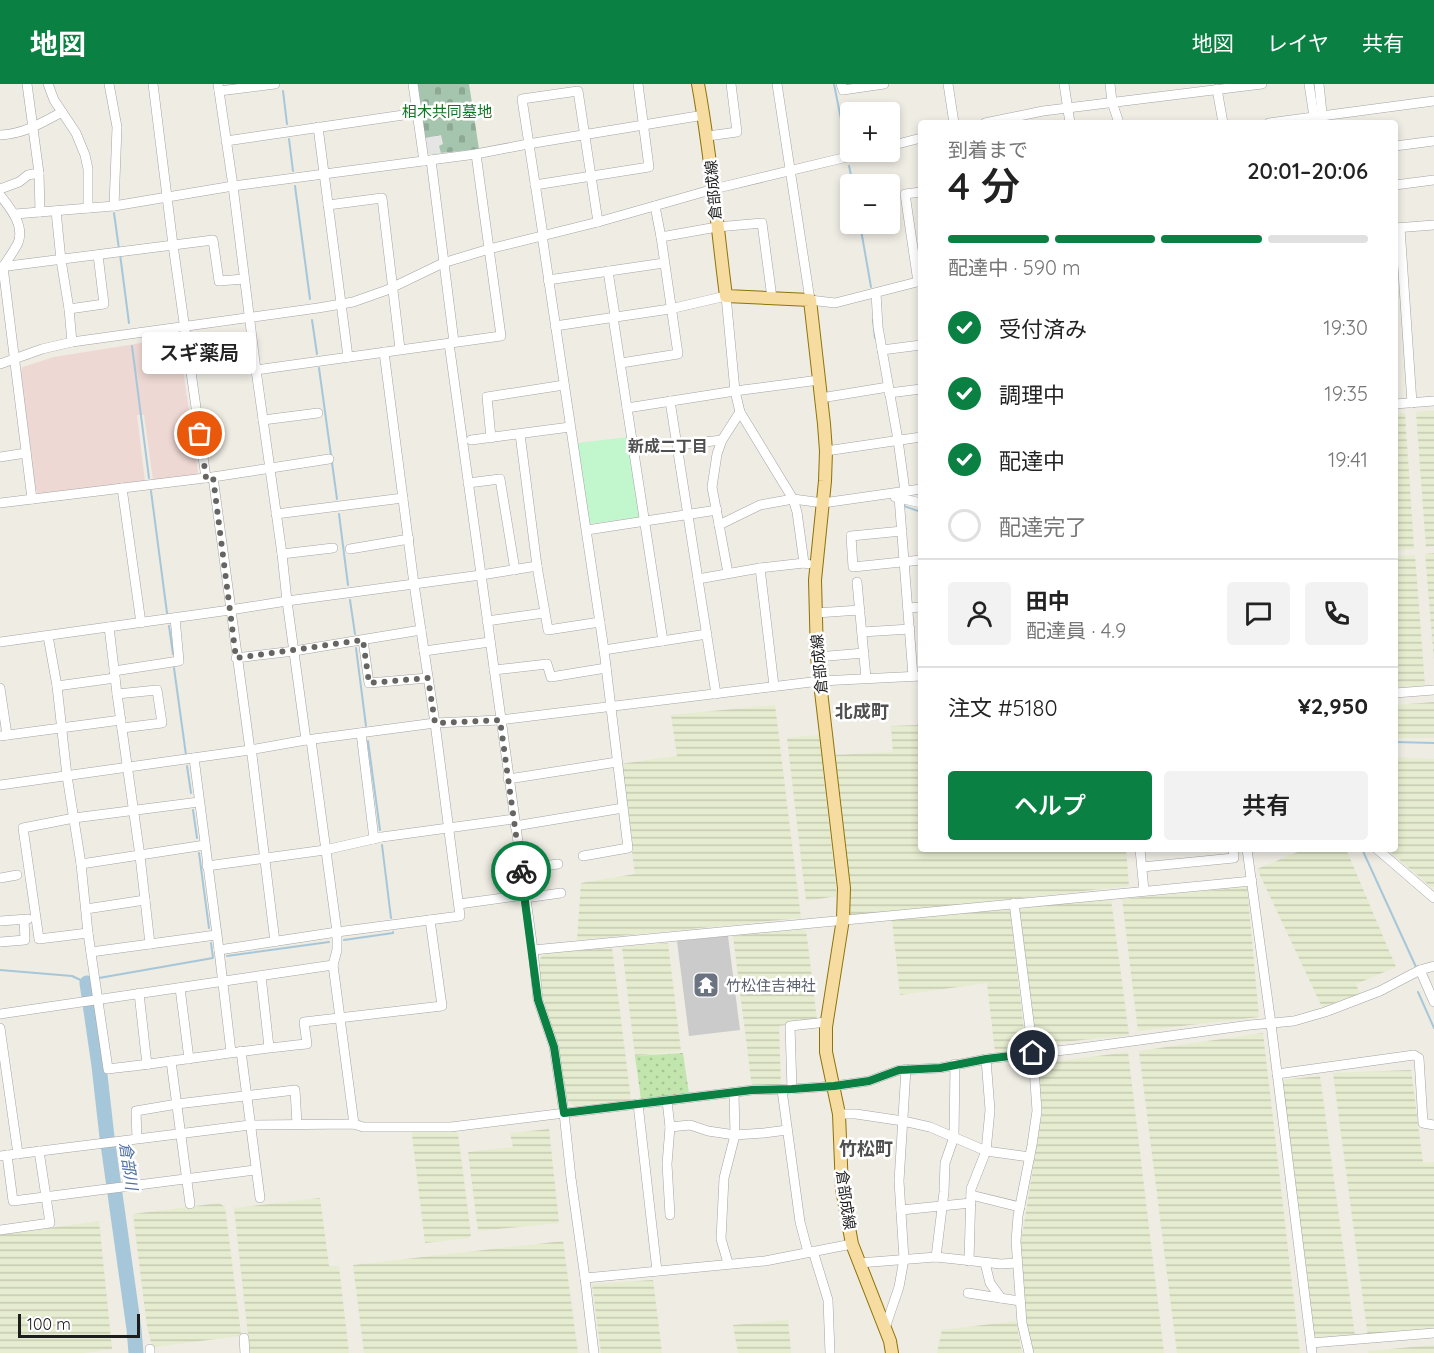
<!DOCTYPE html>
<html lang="ja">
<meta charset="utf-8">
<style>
body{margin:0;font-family:Quicksand,"Noto Sans JP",sans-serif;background:#f2f2f2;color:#222;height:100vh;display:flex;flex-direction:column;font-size:22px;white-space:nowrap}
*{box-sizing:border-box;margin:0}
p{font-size:20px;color:#767676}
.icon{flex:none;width:33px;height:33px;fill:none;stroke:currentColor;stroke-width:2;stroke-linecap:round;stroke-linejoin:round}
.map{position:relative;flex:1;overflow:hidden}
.panel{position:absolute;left:918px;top:36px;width:480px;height:732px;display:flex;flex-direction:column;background:#fff;border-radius:6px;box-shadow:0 3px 9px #0003}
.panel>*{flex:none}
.buttons{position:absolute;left:840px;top:18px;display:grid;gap:12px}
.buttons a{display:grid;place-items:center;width:60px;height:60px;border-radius:6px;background:#fff;box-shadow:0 3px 9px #0003;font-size:30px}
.scale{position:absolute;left:18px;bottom:15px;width:122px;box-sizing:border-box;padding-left:6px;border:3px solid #1d1d1d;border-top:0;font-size:16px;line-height:21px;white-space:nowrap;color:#1d1d1d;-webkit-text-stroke:4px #fff;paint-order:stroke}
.pin{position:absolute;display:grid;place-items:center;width:51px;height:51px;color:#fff;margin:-26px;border:3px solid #fff;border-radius:50%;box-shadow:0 2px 6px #0007}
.courier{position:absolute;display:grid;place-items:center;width:60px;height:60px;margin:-30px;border:4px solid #0b8043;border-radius:50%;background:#fff;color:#222;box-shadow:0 2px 8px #0007}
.bubble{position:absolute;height:42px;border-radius:6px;background:#fff;box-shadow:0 3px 9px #0003;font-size:20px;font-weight:600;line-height:42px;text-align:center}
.head em{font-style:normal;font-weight:600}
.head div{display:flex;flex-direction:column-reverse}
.head{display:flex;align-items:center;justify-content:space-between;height:102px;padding:0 30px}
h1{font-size:39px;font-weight:600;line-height:45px}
.bar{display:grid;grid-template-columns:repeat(4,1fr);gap:9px 6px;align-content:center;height:72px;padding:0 30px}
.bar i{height:8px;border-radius:4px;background:#e0e0e0}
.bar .selected{background:#0b8043}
.bar p{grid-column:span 4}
.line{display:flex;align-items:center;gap:15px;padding:0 30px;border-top:2px solid #e0e0e0}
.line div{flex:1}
.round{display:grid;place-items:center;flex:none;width:63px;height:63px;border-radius:6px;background:#f2f2f2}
ol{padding:0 30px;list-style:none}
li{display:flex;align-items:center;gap:18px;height:66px}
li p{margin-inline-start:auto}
li .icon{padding:6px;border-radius:50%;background:#0b8043;color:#fff;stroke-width:4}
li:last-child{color:#767676}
li i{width:33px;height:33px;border:3px solid #e0e0e0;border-radius:50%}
.action{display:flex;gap:12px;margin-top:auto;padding:12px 30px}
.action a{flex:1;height:69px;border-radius:6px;background:#0b8043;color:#fff;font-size:24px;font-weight:600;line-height:69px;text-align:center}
.action a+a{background:#f2f2f2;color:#222}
header{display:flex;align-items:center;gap:36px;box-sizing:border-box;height:84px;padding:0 30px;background:#0b8043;color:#fff}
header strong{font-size:28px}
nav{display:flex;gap:33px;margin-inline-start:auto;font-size:21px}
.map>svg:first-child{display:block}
</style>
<header>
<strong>地図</strong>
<nav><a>地図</a><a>レイヤ</a><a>共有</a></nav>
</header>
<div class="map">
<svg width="1434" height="1269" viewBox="0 0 1434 1269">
<defs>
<pattern id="farmland-rules" width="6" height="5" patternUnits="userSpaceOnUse" patternTransform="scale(1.5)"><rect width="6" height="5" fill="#e6eccf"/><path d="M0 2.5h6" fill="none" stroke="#c5cab1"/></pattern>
<pattern id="grass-dots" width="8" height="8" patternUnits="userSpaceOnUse" patternTransform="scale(1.5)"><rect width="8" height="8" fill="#c1e5ac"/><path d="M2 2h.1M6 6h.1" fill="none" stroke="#a5c494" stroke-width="1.8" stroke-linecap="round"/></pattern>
<pattern id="cemetery-stones" width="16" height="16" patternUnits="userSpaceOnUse" patternTransform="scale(1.5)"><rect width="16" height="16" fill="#a6c5af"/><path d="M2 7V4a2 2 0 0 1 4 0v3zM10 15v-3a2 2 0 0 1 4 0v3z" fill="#8ea996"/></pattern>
</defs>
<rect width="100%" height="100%" fill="#eeece3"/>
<polygon fill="#eed8d3" points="160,256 181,273 198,388 196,391 153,396 144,331 137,331 145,398 39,410 35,405 20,288 23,283 54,273"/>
<polygon fill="#cbcbcb" points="728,852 740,946 689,952 677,857"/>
<g fill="url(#farmland-rules)">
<polygon points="1434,327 1434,462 1426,463 1416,328"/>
<polygon points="1405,329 1414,465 1395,466 1395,330"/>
<polygon points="1434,469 1434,576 1425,470"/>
<polygon points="1415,471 1425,602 1395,603 1395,472"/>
<polygon points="1434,618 1434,654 1395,654 1395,621"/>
<polygon points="775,621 801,834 577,856 581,799 635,790 620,680 677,672 671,631"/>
<polygon points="921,634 921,765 1126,765 1129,802 847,833 832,671 893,668 891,642 917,641"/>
<polygon points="819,651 837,812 806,817 787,654"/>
<polygon points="1395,673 1434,675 1434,803 1431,803 1387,765 1395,765"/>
<polygon points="1305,765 1346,765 1396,883 1356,900 1360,910 1322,923 1257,785"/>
<polygon points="1247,803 1259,933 1138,947 1122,815"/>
<polygon points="1111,815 1129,951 1035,961 1019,824"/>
<polygon points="1010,825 1026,965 995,968 987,899 900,911 892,836"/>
<polygon points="806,845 817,936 779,942 781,1003 752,1003 733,852"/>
<polygon points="668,859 681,967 635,972 622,863"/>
<polygon points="612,864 631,1016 574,1022 567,1016 557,959 543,913 538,878 544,869"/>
<polygon points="1263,949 1300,1269 1177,1269 1139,967"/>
<polygon points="1128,968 1164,1269 1034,1269 1026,1238 1021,1158 1042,1029 1038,980"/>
<polygon points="1411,986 1423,1079 1434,1078 1434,1246 1368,1253 1333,989"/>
<polygon points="1320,992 1355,1252 1314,1254 1281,996"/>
<polygon points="549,1045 559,1139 478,1147 468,1068 513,1063 510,1049"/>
<polygon points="413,1046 454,1046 458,1050 471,1151 469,1154 425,1159 412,1051"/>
<polygon points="320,1114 329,1182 339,1183 349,1269 250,1269 234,1124"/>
<polygon points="219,1119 225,1123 241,1250 239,1252 154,1263 152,1262 147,1242 133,1130"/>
<polygon points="99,1137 112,1265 84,1269 0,1269 0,1151"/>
<polygon points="563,1157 578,1269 364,1269 353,1181"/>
<polygon points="653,1196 662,1269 601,1269 592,1200"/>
<polygon points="788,1236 791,1269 738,1269 733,1241"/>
<polygon points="1016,1237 1022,1269 937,1269 942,1246"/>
<polygon points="1434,1261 1434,1269 1368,1269 1368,1267"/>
</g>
<polygon fill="url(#grass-dots)" points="683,969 689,1010 641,1015 635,972"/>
<polygon fill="url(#cemetery-stones)" points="418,0 469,0 479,65 430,70 427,68"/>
<polygon fill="#c2f6cd" points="629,353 641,433 589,440 577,359"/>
<polygon fill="#e5e5e5" points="441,51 443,60 439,62 441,69 430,70 427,68 425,54"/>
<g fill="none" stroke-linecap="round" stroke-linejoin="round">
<g stroke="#a6c7d9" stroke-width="2">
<polyline points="834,0 846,60"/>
<polyline points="283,7 287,40"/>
<polyline points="289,55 293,87"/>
<polyline points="849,82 853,100"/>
<polyline points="295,102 310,215"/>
<polyline points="114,129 119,165"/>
<polyline points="860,140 871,203"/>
<polyline points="120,170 129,239"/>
<polyline points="312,236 317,270"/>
<polyline points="873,236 875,254"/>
<polyline points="132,262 149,394"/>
<polyline points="319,284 337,415"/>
<polyline points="151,407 167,529"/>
<polyline points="904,422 921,428"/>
<polyline points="339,430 348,501"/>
<polyline points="350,516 355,550"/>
<polyline points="169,542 173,570"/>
<polyline points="356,564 366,642"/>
<polyline points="174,584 186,671"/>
<polyline points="368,657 380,746"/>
<polyline points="1395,658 1434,659"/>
<polyline points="187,682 191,709"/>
<polyline points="193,726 197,754"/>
<polyline points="382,761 391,834"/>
<polyline points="1362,765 1416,883"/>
<polyline points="199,769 209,844"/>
<polyline points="344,856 393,849 393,848"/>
<polyline points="227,872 329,858"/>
<polyline points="0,886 72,892 87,899 91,897"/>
<polyline points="99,894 213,874 211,859"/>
<polyline points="1418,908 1434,944"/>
</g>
<polyline stroke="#a6c7d9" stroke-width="15" points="87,899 99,982 107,1053 134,1245 136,1269"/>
<g stroke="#a4a4a4" stroke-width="10">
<g id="minor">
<polyline points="27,0 39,89 40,128"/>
<polyline points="48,0 54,16 76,49 85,71 88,85 88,124"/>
<polyline points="109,0 117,43 114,122"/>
<polyline points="153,0 173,161 206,394"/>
<polyline points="413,0 424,77"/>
<polyline points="777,0 810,216 835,219 921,197"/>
<polyline points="841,0 843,6 884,0"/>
<polyline points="948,0 954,39"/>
<polyline points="1064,0 1070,39"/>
<polyline points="1110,0 1112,18 1119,39"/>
<polyline points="1309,0 1315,39"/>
<polyline points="1319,0 1323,39"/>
<polyline points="1217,5 1223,39"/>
<polyline points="219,7 275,0"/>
<polyline points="985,39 1043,27 1262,0"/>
<polyline points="1269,39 1434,17"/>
<polyline points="318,43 348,273"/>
<path d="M 0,51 C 23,50 42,39 62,28"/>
<polyline points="708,52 737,48 731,0"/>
<polyline points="226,57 417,29"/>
<polyline points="890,62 921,54"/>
<polyline points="1395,62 1434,57"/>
<polyline points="431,76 454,258"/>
<polyline points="535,101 649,83 638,0"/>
<polyline points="1395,101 1434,96"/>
<polyline points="0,105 19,98 28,91 39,89"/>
<path d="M 0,111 C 10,124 25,141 18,159 C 14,167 8,175 3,183 L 32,415"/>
<polyline points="328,121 382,114 400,265"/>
<polyline points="655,122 661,153"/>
<polyline points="56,127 61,176 69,225 104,220 98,171"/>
<polyline points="15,130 114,122 233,102 218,0"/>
<polyline points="1395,144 1434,141"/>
<polyline points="1400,144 1412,319"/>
<polyline points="542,151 604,566 628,764 583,772"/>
<polyline points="543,151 522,15 578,7 598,138"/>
<polyline points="0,183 213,156 219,197 244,195"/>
<polyline points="608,187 615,232"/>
<polyline points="548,196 664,179"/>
<polyline points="918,198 905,110 921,108"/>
<polyline points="876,209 878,243 898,356 905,407"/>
<polyline points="69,225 72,258"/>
<polyline points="613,233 663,557"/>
<polyline points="555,242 670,225 726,212 735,307 740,328 793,415 823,419 921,405"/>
<polyline points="449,259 533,866 538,916 554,963 564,1029 571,1094 585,1194 594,1269"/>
<polyline points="882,266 921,261"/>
<polyline points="621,279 678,270 661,153 717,143 762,139 772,214"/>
<polyline points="0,280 42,265 72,258 318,224 353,218 387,206 443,179 489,165 598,138 714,105 868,68"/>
<polyline points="256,286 501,252 476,70"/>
<polyline points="889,309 921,305"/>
<polyline points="821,314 888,303"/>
<polyline points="670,317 716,610"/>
<polyline points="1395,320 1434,317"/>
<polyline points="627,324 735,307 819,296"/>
<polyline points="263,336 318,329"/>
<polyline points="520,350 537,482 548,546 600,538"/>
<polyline points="491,354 487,313 564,301"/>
<polyline points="471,356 570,343"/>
<polyline points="678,361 722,356"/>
<polyline points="826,367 921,353"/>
<polyline points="0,373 26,369"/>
<polyline points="213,393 250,666 252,671 275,858"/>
<polyline points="468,399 500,395 515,486"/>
<polyline points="122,404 141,539"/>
<polyline points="895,413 921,419"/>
<polyline points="899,413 913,592"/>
<polyline points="0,419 213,393 329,375"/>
<polyline points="276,430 403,414"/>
<polyline points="719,441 760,421 793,415 797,428 804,479"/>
<polyline points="587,446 717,426"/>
<polyline points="902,447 851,452 853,483 921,476"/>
<polyline points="350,465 409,455"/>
<polyline points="282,470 333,464"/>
<polyline points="760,484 774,602"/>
<polyline points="728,489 712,403 717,370 722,356 740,328"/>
<polyline points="698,495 760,484 804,479 808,480"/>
<polyline points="857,498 866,594"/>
<polyline points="908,524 921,523"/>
<polyline points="816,529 860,526"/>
<polyline points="487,537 544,529"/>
<polyline points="109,543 117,610 140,772 150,860"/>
<polyline points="862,548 910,545"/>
<path d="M 48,552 L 57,602 L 67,692 L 81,780 L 88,849 L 108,985 C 174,978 240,966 307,960 L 304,938 L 442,922 L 430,836"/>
<polyline points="363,556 369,599 428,594"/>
<polyline points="0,558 230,526 287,517 481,491 537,482"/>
<polyline points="604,566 707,550"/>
<polyline points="424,567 490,558"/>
<polyline points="817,573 864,569"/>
<polyline points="236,574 294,567 421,546"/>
<polyline points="494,586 547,580 551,593 606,584"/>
<polyline points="114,587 179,577 175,534"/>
<polyline points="57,602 115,594"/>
<polyline points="0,604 7,651"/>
<polyline points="1395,609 1434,606"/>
<polyline points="117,610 157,606 162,639 122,644"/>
<polyline points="361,649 374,755"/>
<polyline points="0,652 121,636"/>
<polyline points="306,656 287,517 282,470 256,286 233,102 476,70 528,60 704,31"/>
<polyline points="194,674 219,866 231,968"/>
<polyline points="508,695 617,678"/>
<polyline points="0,701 250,666 306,656 435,639 500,636 820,597 921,592"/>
<polyline points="515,742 623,724"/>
<polyline points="1140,765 1144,807"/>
<polyline points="1247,765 1271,940 1312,1269"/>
<polyline points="1377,765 1434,814"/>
<polyline points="81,780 205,761"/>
<polyline points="207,782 325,766 382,753 514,735"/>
<polyline points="1142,783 1234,774 1233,765"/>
<polyline points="521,785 558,780"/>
<polyline points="0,794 17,791"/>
<polyline points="525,814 561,809"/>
<polyline points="1014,819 1033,969 1037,1027 1032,1061 1018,1132 1016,1157 1022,1239 1029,1269"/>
<polyline points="459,820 525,811"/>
<polyline points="86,825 145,816"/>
<polyline points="0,837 28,835"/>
<polyline points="88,849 39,855 23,744 74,734 199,718"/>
<polyline points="0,858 25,856 24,836"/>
<polyline points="219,866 337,848 460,832 435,639 414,500 384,268"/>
<polyline points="533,866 1252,797"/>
<polyline points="91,868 216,851"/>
<polyline points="333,881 354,1040"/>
<polyline points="1420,886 1434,918"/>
<polyline points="261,892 269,963"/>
<polyline points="180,904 189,975"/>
<polyline points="139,909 147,981"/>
<polyline points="0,930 333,881 337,866 337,848 311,656"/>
<polyline points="0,944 18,1070"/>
<polyline points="241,967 260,1114"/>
<polyline points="171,977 190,1120"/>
<polyline points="1277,990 1414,971 1419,974 1423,1039 1434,1041"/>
<polyline points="792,1005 790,942 827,938"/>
<polyline points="782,1006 800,1138 808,1168"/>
<polyline points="667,1017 670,1043 667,1080 670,1131"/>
<polyline points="638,1020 657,1187"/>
<polyline points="839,1030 856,1030 903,1037 930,1043 986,1067 1030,1073"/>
<polyline points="670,1043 690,1041 708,1047 735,1051 764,1049 787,1046"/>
<polyline points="137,1054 136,1027 177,1020 295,1006 297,1040"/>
<polyline points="7,1071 13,1117 255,1086"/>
<polyline points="0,1072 250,1041 354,1040 363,1043 451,1043 752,1006 792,1005 834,1002 869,997 899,986 940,984 986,975 1074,965 1250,941 1294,937 1325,928 1380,907 1420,886 1434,882"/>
<polyline points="971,1111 1020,1123"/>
<polyline points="901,1126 971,1119"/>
<polyline points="0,1146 50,1139 39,1067"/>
<polyline points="813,1167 828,1216 830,1269"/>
<polyline points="936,1173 944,1108 945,1079 954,1053 955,980"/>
<polyline points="969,1177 971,1105 986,1067 990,1026 986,975"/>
<polyline points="728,1179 721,1155 724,1094 735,1051 734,1009"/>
<polyline points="859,1179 936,1173 1001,1180 1017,1179"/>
<polyline points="985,1179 990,1199 1001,1214"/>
<polyline points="585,1194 765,1177 852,1160"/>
<polyline points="968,1209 1020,1217"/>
<polyline points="885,1244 899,1203 904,1175 899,1097 906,985"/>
<polyline points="244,1254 245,1269"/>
<polyline points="1311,1259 1434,1249"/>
<polyline points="150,1269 150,1265"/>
</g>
</g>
<g stroke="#8e7308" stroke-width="14">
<path id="major" d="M 698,0 C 711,70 717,142 726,212 L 810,216 L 824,340 L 826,367 L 825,397 L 815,496 L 817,573 L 844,804 L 843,835 L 826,943 L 826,968 L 839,1030 L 842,1105 L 852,1160 L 890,1257 L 892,1269"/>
</g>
<use href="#minor" stroke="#fff" stroke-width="9"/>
<use href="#major" stroke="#f6dca0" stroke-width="12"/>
</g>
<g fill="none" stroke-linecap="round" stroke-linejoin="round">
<polyline stroke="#666562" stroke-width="6" stroke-dasharray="0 10.8" points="200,350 206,394 213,393 236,574 363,556 369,599 428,594 435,639 500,636 521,787"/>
<polyline stroke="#0b8043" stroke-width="8" points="521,787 538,916 554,963 564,1029 752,1006 792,1005 834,1002 869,997 899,986 940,984 986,975 1033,969"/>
</g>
<defs>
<g id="temple-square" transform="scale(1.35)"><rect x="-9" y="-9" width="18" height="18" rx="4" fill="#6b7280" stroke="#fff"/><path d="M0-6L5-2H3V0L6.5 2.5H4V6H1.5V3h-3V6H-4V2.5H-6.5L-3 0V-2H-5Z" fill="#fff"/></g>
</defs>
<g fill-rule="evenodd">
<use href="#temple-square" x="706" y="901"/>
</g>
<g text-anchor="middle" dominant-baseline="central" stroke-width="5" stroke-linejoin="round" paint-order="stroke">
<g font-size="15" fill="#117526" stroke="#fff">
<text x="447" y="27">相木共同墓地</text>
</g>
<g font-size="15" fill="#1d1d1d" stroke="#fff">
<text transform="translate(713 106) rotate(-95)">倉部成線</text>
<text transform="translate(819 580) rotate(-95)">倉部成線</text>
<text transform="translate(846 1116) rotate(82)">倉部成線</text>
</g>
<g font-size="15" fill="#5b616d" stroke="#fff" text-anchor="start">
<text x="726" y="901">竹松住吉神社</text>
</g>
<g font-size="16" font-weight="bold" fill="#505050" stroke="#fff">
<text x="668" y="362">新成二丁目</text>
</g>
<g font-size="16" font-style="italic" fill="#4f70a7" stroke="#fff">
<text transform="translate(129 1082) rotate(82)">倉部川</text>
</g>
<g font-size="18" font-weight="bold" fill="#505050" stroke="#fff">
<text x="862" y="627">北成町</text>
<text x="866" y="1064">竹松町</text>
</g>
</g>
</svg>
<div class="buttons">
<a>+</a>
<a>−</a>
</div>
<div class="scale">100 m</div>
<div class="pin" style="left:200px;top:350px;background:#ea580c"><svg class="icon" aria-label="bag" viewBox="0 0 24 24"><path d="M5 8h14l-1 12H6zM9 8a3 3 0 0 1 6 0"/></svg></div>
<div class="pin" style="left:1033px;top:969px;background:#1f2937"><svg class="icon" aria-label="home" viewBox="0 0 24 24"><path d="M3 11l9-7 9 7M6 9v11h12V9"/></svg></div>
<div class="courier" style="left:521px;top:787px"><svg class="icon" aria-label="bike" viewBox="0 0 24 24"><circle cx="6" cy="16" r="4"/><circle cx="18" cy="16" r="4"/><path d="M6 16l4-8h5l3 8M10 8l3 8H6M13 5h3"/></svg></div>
<div class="bubble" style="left:142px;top:248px;width:114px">スギ薬局</div>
<section class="panel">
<div class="head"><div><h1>4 分</h1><p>到着まで</p></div><em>20:01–20:06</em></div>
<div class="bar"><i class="selected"></i><i class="selected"></i><i class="selected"></i><i></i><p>配達中 · 590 m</p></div>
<ol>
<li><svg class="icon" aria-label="check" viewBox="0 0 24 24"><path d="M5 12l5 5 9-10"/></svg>受付済み<p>19:30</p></li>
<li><svg class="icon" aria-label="check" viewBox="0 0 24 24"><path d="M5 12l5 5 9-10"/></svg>調理中<p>19:35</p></li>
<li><svg class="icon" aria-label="check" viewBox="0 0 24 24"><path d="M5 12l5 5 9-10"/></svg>配達中<p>19:41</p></li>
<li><i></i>配達完了</li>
</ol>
<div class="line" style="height:108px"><a class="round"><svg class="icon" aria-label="person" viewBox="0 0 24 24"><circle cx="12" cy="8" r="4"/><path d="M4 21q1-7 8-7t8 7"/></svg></a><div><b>田中</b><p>配達員 · 4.9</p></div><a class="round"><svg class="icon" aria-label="chat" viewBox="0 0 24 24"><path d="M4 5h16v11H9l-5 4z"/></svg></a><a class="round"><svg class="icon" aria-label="phone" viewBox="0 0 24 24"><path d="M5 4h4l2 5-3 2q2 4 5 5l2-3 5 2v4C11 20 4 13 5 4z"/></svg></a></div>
<div class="line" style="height:78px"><div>注文 #5180</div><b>¥2,950</b></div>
<div class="action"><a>ヘルプ</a><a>共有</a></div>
</section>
</div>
